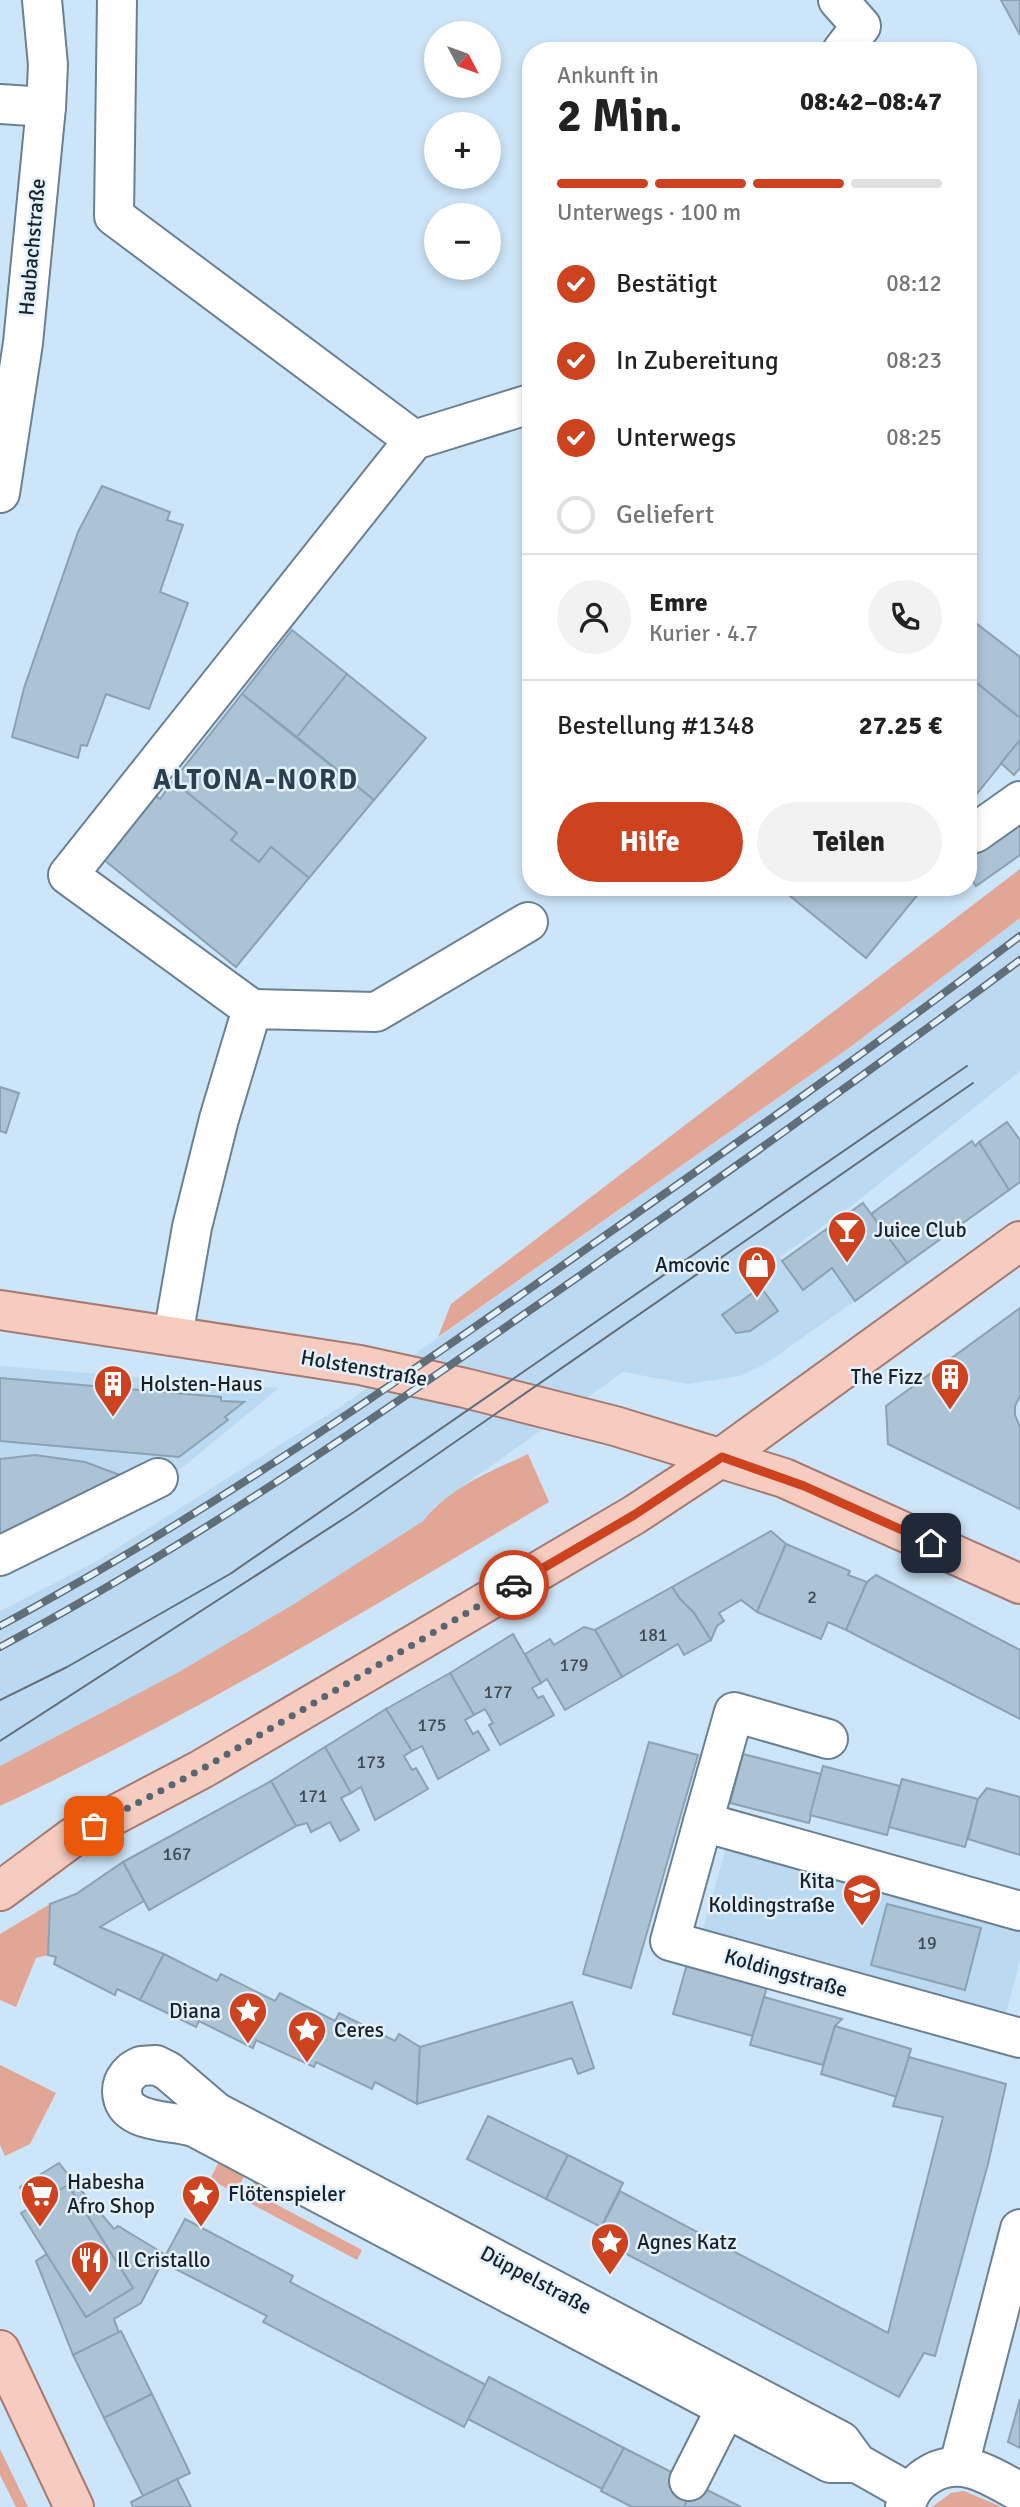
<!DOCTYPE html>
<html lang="de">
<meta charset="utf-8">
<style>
body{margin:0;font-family:Signika,sans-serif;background:#f2f2f2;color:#222;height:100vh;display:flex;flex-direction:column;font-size:26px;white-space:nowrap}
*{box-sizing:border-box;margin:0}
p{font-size:23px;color:#767676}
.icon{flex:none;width:38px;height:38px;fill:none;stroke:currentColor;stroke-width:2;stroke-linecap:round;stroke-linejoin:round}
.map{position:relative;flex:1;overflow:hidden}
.details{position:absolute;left:522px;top:42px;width:455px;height:854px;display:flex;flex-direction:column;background:#fff;border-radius:28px;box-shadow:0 4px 10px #0003}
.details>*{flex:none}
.needle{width:46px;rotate:131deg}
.controls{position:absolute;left:424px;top:21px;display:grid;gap:14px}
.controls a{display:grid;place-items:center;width:77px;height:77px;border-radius:50%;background:#fff;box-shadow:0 4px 10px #0003;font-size:35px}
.pin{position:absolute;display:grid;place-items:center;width:60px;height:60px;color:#fff;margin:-30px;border-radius:14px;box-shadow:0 4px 10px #0006}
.courier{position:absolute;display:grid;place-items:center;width:70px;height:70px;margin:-35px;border:5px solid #cd4320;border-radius:50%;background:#fff;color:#222;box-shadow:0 2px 9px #0007}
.summary em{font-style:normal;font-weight:800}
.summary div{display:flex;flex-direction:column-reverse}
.summary{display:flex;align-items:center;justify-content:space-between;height:119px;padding:0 35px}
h1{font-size:46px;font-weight:800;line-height:52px}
.bar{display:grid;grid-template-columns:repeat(4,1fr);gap:10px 7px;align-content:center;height:84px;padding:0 35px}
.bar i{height:9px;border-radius:5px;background:#e0e0e0}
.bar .on{background:#cd4320}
.bar p{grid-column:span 4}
.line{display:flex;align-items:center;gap:18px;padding:0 35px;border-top:2px solid #e0e0e0}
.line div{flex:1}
.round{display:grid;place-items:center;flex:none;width:74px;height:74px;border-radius:37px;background:#f2f2f2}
ol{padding:0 35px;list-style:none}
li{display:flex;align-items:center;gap:21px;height:77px}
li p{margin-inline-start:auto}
li .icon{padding:7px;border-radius:50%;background:#cd4320;color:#fff;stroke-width:4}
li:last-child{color:#767676}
li i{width:38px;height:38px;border:4px solid #e0e0e0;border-radius:50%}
.cta{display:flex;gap:14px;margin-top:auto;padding:14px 35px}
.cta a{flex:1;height:80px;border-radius:42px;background:#cd4320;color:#fff;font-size:28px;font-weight:800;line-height:80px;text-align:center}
.cta a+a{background:#f2f2f2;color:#222}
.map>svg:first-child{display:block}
</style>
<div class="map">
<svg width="1020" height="2507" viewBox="0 0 1020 2507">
<rect width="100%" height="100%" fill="#cde5f8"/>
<g fill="#bbdaf1">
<polygon points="1020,918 1020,1071 859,1200 780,1257 803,1289 832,1268 855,1301 765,1364 740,1376 688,1384 623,1372 436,1505 423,1521 294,1604 177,1673 0,1766 0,1611 95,1562 343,1405 853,1045"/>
<polygon points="0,1366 279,1388 183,1467 0,1562"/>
<polygon points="727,1844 1020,1926 1020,1961 1006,2013 703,1929"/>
</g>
<g fill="#e2a697">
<polygon points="1020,869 1020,918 853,1045 438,1337 451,1304"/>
<path d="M 528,1454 L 549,1502 C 369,1609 190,1717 0,1806 L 0,1766 L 177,1673 L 294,1604 L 423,1521 C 450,1487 490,1472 528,1454 Z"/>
<polygon points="50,1904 48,1955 36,1958 16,2007 0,2000 0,1934"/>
<polygon points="0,2065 56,2093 30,2144 5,2156 0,2145"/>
<polygon points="220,2160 250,2166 235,2193 210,2179"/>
<polygon points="259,2172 271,2179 272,2202 362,2250 357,2260 244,2200"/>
<polygon points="0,2449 28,2507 16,2507 0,2475"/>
<polygon points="964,2491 1002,2507 932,2507 951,2493"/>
</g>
<g fill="#abc3d4" stroke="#8ba2b3" stroke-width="2">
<polygon points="1001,0 1020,0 1020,35"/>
<polygon points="102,486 170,512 167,520 183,525 160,592 188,603 149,709 106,694 87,746 81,745 78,758 12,737 24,688 78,532"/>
<polygon points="968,617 1020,657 1020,718 968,676"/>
<polygon points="292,630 347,674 297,737 242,694"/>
<polygon points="347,674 426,738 374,800 297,737"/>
<polygon points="968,676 1020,718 1020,740 968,805"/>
<polygon points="242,694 374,800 309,878 271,847 259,862 231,840 237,833 173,781"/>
<polygon points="1020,740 1020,768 1014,775 1001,763"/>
<polygon points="173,781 237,833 231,840 259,862 271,847 309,878 236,967 92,850 144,786 160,799"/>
<polygon points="1020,823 1020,855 976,886 968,875 968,859"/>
<polygon points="779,887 924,887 866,958"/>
<polygon points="0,1087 19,1093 6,1133 0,1131"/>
<polygon points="1007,1122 1020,1140 1020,1182 1009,1190 979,1142"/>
<polygon points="972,1141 975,1146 979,1142 1009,1190 907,1263 871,1214"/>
<polygon points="863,1203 907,1263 855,1301 832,1268 803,1290 782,1261"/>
<polygon points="761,1287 778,1311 750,1331 736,1333 722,1315"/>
<polygon points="1020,1308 1020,1396 1015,1406 1015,1415 1020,1427 1020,1509 888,1444 886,1406"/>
<polygon points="0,1378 221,1397 221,1401 244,1402 225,1417 228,1420 179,1457 0,1441"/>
<polygon points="35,1455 85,1462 120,1475 0,1537 0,1459"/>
<polygon points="771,1531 786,1544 757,1612 741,1600 719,1613 724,1621 717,1626 711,1640 694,1613 680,1599 672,1587"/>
<polygon points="786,1544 850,1571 848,1575 867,1582 846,1630 828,1622 821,1639 757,1612"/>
<polygon points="876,1575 1020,1650 1020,1719 846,1630 867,1582"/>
<polygon points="672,1587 680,1599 694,1613 711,1640 684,1655 678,1644 622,1677 595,1630"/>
<polygon points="584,1627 595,1630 622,1677 565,1710 547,1679 541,1683 525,1654 550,1639 554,1645"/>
<polygon points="513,1634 541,1683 532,1688 538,1698 543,1696 554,1715 500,1745 489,1725 493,1723 485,1709 474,1715 450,1673"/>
<polygon points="450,1673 474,1715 465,1720 473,1734 478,1731 489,1750 438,1779 422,1746 412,1751 386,1709"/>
<polygon points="386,1709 412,1751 404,1756 412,1770 416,1768 428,1789 375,1820 361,1787 351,1793 325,1747"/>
<polygon points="649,1742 698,1755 631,1988 583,1974"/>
<polygon points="325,1747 351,1793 341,1798 359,1830 340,1841 330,1822 311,1832 307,1823 296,1826 271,1781"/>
<polygon points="743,1754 821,1774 809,1823 730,1803"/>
<polygon points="823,1766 900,1786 887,1835 810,1815"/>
<polygon points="902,1779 978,1799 965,1847 889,1827"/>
<polygon points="271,1781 296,1826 149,1910 123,1862"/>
<polygon points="987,1788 1020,1797 1020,1855 968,1839 978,1799"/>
<polygon points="123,1862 144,1901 100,1927 164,1954 140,2000 117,1989 115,1995 54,1964 56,1957 48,1955 50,1904 76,1894"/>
<polygon points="887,1904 981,1928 965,1990 871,1965"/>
<polygon points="164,1954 217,1981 221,1974 275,2001 280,1993 335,2021 339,2013 395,2041 399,2034 420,2047 417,2104 375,2082 372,2089 316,2062 314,2067 256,2040 253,2048 199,2021 196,2027 140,2000"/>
<polygon points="687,1964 767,1987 753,2036 673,2014"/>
<polygon points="764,1997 842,2019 835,2026 823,2065 750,2045"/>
<polygon points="572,2002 594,2068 578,2074 572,2058 417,2104 420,2047"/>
<polygon points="835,2026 911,2049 897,2097 821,2074"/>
<polygon points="909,2057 1006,2084 988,2164 935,2356 924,2353 899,2397 596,2238 620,2191 888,2333 943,2117 893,2106"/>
<polygon points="488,2116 568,2155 546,2199 467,2159"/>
<polygon points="568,2155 623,2183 601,2227 546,2199"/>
<polygon points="59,2163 74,2182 32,2207 20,2187"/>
<polygon points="74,2182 114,2229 118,2226 166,2255 141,2303 114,2319 119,2333 73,2355 36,2261 47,2254 86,2317 133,2288 68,2185"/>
<polygon points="68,2185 133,2288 86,2317 21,2213"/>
<polygon points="185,2219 293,2276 290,2282 486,2385 464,2427 263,2322 267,2316 162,2262"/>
<polygon points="121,2331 152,2394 104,2418 73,2355"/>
<polygon points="489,2377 624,2448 602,2489 468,2419"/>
<polygon points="152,2394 190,2473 143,2496 104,2418"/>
<polygon points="1020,2399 1020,2448 1008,2442"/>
<polygon points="624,2448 695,2484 684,2507 632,2507 601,2491"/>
<polygon points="177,2479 191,2507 133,2507 131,2502"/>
<polygon points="695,2484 741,2507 684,2507"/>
</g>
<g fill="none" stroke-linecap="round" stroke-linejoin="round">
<g stroke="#6b8091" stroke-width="42">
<g id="minor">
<polyline points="117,0 114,216 414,440"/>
<polyline points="838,0 861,26 842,51"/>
<polyline points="0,104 46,107"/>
<polyline points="0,493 23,343 46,107 48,65 42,0"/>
<polyline points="975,833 1020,801"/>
<polyline points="252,1009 68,875 414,440 530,404"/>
<polyline points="173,1336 192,1227 219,1119 252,1009 376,1012 528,922"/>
<polyline points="0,1556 158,1478"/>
<polyline points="703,1822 734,1712 828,1739"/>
<polyline points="1020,1911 703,1822 670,1941 1020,2038"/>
<path d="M 857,2463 L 830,2463 L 196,2128 C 174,2119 123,2126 122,2091 C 122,2079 131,2070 141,2066 L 156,2065 L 168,2071 L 216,2112 L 841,2441 L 857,2463 L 910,2493"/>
<polyline points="959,2465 1020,2229"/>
<polyline points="689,2481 726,2408"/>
<path d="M 905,2507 C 910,2491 917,2481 932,2473 C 963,2456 992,2477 1020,2492"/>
</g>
</g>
<g stroke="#a57a71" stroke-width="42">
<g id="major">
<polyline points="0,1310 360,1365 465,1388 615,1426 784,1478 1020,1584"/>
<polyline points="0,1891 73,1837 202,1769 634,1515 722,1457 1020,1241"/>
<polyline points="0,2350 74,2507"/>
</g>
</g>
<use href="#minor" stroke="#fff" stroke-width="38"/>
<use href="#major" stroke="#f6ccc1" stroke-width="38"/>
<g stroke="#606e7a" stroke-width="2">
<polyline points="0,1700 67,1667 230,1574 967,1066"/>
<polyline points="0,1741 354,1512 973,1083"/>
</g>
<g stroke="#606e7a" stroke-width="8">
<g id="rail">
<path d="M 0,1626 C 208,1514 401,1380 593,1244 C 737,1143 881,1042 1020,936"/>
<path d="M 0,1647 C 170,1556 323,1453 481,1344 C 663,1219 843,1091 1020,960"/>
</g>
</g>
<use href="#rail" stroke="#e3f1fc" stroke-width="5" stroke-dasharray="16" stroke-linecap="butt"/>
</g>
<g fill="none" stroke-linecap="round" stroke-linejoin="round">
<polyline stroke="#586671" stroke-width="7" stroke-dasharray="0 12.6" points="94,1826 202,1769 514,1585"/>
<polyline stroke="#cd4320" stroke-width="9" points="514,1585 634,1515 722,1457 804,1486 931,1543"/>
</g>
<defs>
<g id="bar-pin" transform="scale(2.0125)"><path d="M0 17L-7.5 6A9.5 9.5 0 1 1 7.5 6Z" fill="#cd4320" stroke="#e3f1fc"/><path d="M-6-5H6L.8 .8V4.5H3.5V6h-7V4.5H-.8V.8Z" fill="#fff"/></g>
<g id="shop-pin" transform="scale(2.0125)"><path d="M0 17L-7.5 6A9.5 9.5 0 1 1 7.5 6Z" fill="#cd4320" stroke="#e3f1fc"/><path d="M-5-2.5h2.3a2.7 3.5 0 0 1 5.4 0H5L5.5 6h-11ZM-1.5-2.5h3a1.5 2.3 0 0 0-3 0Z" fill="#fff"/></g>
<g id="building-pin" transform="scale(2.0125)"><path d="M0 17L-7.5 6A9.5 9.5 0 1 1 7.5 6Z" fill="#cd4320" stroke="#e3f1fc"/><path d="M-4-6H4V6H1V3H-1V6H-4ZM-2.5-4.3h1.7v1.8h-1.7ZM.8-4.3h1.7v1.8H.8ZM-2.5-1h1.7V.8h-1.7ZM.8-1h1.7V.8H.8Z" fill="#fff"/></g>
<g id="school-pin" transform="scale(2.0125)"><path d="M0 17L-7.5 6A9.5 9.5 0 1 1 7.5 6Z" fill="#cd4320" stroke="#e3f1fc"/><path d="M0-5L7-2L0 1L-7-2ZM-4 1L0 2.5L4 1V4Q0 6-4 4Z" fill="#fff"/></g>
<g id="sight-pin" transform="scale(2.0125)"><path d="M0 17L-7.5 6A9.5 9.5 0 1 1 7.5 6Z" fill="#cd4320" stroke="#e3f1fc"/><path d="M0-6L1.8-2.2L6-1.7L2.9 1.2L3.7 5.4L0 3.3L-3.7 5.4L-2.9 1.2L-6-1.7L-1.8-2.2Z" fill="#fff"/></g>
<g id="supermarket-pin" transform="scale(2.0125)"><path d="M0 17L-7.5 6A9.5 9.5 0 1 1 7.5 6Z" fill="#cd4320" stroke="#e3f1fc"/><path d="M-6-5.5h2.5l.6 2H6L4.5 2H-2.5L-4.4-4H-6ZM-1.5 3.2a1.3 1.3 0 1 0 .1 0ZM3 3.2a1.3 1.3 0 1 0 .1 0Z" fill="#fff"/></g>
<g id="restaurant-pin" transform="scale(2.0125)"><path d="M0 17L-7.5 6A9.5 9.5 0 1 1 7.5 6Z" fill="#cd4320" stroke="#e3f1fc"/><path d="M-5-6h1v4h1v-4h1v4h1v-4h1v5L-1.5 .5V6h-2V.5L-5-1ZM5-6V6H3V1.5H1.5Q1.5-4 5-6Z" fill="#fff"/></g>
</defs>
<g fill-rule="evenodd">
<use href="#bar-pin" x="847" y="1230"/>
<use href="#shop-pin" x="757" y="1265"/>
<use href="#building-pin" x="950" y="1377"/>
<use href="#building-pin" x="113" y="1384"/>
<use href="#school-pin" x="862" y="1893"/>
<use href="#sight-pin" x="248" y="2011"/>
<use href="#sight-pin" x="307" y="2030"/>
<use href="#supermarket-pin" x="40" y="2194"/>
<use href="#sight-pin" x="201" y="2194"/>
<use href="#sight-pin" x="610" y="2242"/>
<use href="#restaurant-pin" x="90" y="2260"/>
</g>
<g text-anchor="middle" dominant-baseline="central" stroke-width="5" stroke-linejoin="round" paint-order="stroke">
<g font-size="18" fill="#3e4a53">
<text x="812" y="1597">2</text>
<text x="653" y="1635">181</text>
<text x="574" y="1665">179</text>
<text x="498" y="1692">177</text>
<text x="432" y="1725">175</text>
<text x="371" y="1762">173</text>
<text x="313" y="1796">171</text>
<text x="177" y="1854">167</text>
<text x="927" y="1943">19</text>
</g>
<g font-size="21" fill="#192128" stroke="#e3f1fc">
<text transform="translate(32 247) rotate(-85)">Haubachstraße</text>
<text transform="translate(364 1368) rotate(10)">Holstenstraße</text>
<text transform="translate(786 1973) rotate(16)">Koldingstraße</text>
<text transform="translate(536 2280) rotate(28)">Düppelstraße</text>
</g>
<g font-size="21" fill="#192128" stroke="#e3f1fc" text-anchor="start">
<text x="874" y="1230">Juice Club</text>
<text x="730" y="1265" text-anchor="end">Amcovic</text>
<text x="923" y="1377" text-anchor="end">The Fizz</text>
<text x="140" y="1384">Holsten-Haus</text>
<text x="835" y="1881" text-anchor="end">Kita<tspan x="835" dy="24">Koldingstraße</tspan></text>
<text x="221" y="2011" text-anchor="end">Diana</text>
<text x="334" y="2030">Ceres</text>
<text x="67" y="2182">Habesha<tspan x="67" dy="24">Afro Shop</tspan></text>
<text x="228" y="2194">Flötenspieler</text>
<text x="637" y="2242">Agnes Katz</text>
<text x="117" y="2260">Il Cristallo</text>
</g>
<g font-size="28" font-weight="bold" letter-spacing="2" fill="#2b3f4d" stroke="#e3f1fc">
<text x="256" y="780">ALTONA-NORD</text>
</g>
</g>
</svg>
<div class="controls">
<a><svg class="needle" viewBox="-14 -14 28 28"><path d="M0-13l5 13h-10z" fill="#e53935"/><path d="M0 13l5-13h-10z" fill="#767676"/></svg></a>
<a>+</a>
<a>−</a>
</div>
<div class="pin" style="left:94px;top:1826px;background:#ea580c"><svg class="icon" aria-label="bag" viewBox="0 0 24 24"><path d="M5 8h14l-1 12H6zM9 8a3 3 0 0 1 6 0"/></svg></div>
<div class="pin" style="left:931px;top:1543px;background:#1f2937"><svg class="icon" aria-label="home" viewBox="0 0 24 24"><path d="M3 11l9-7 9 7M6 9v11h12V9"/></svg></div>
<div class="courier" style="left:514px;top:1585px"><svg class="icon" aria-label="car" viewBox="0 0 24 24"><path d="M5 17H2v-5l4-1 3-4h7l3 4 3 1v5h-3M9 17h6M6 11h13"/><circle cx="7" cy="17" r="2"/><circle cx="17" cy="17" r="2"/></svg></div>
<section class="details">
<div class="summary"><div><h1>2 Min.</h1><p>Ankunft in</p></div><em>08:42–08:47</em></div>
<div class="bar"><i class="on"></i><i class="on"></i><i class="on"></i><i></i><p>Unterwegs · 100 m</p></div>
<ol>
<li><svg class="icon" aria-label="check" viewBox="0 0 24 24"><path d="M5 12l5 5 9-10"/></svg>Bestätigt<p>08:12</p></li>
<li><svg class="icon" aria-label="check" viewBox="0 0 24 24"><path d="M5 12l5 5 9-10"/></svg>In Zubereitung<p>08:23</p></li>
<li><svg class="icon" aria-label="check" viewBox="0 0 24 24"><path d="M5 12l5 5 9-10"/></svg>Unterwegs<p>08:25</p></li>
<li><i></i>Geliefert</li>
</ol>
<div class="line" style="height:126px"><a class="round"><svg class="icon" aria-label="person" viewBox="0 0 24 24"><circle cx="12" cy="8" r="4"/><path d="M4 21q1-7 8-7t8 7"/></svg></a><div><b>Emre</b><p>Kurier · 4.7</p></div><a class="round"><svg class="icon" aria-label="phone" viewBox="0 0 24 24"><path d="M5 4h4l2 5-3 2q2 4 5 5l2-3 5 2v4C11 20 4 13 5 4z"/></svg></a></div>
<div class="line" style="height:91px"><div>Bestellung #1348</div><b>27.25 €</b></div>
<div class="cta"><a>Hilfe</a><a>Teilen</a></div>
</section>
</div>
